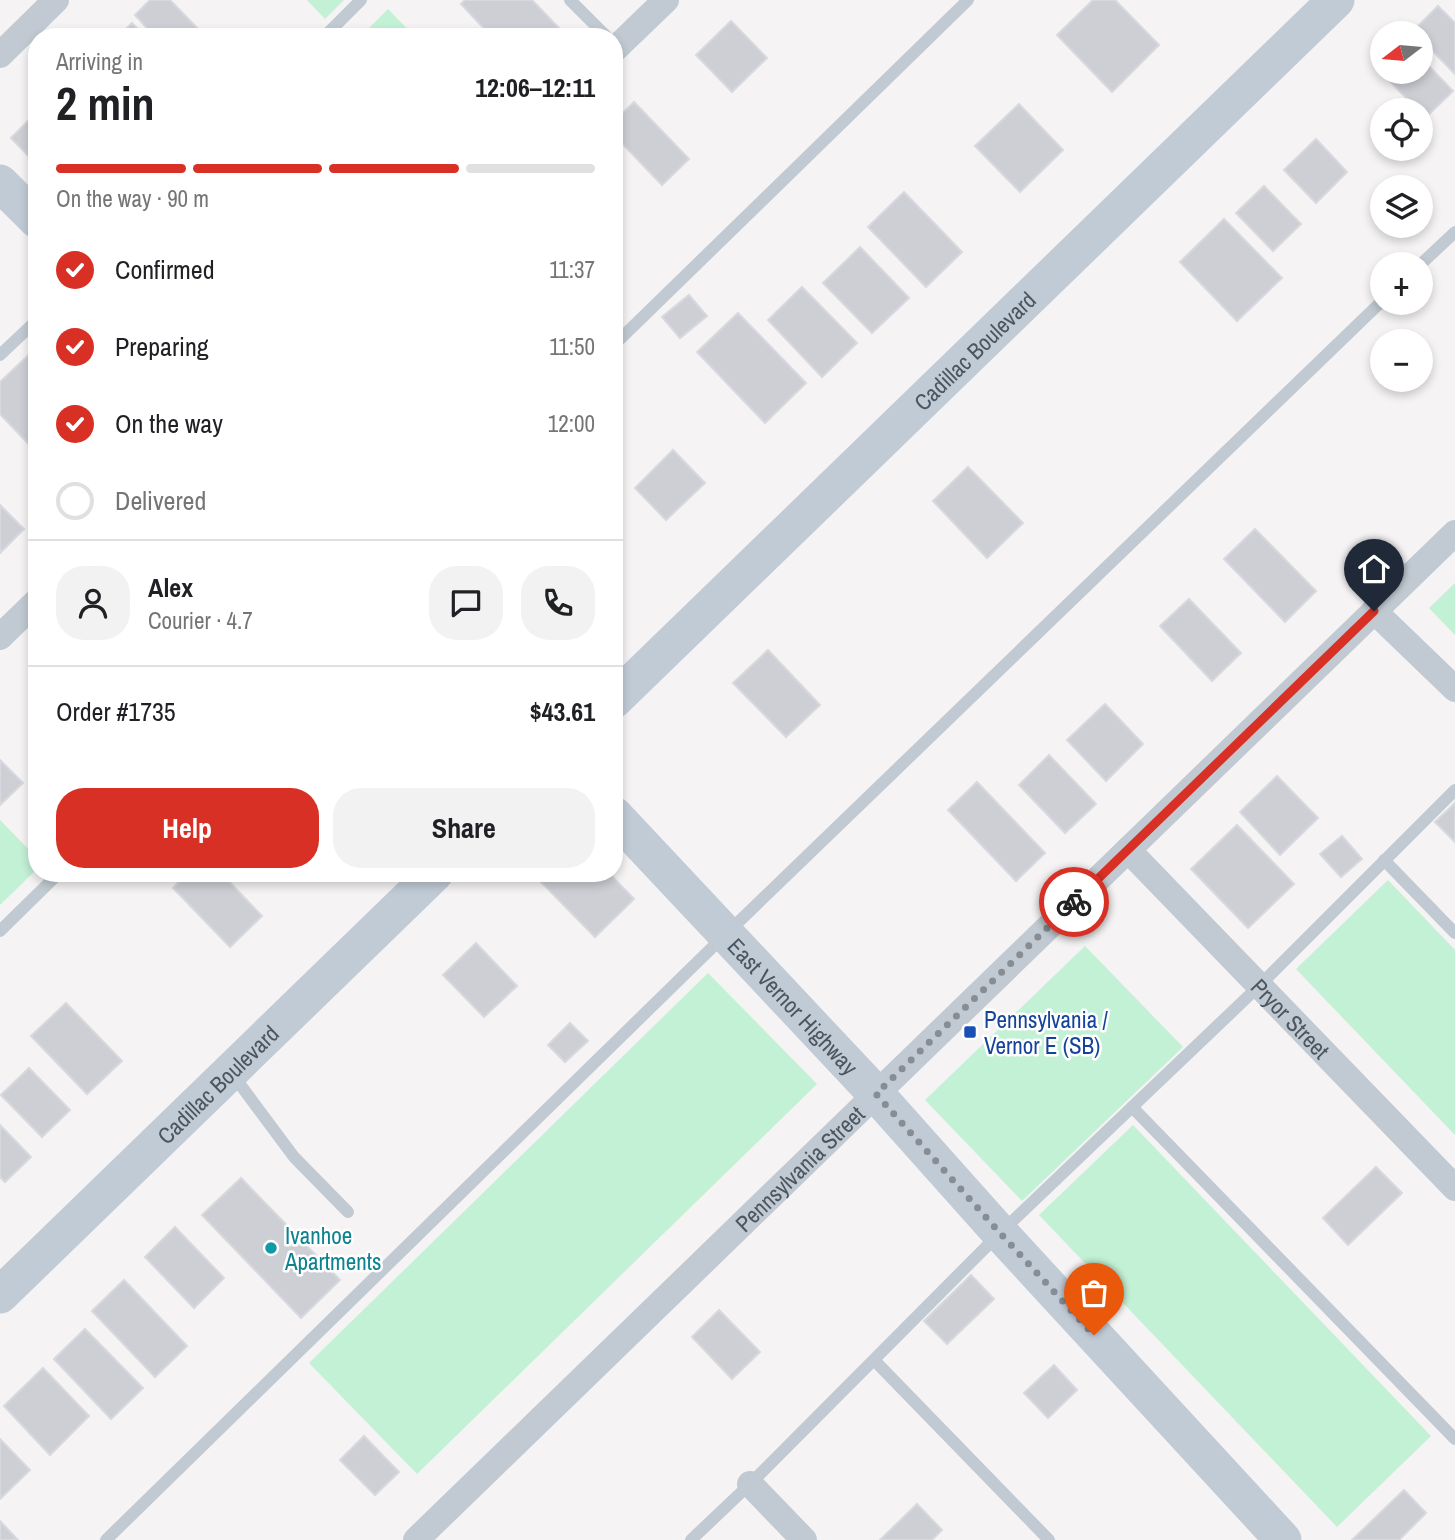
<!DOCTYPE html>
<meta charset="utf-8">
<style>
body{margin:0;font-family:"Archivo Narrow",sans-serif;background:#f2f2f2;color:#202124;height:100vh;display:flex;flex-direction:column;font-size:26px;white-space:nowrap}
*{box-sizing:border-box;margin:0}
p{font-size:23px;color:#757577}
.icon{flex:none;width:38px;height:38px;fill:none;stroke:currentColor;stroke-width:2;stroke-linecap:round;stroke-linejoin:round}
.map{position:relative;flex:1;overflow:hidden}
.sheet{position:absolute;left:28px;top:28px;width:595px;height:854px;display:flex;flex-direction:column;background:#fff;border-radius:28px;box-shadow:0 4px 10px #0003}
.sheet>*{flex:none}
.needle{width:46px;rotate:254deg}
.controls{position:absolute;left:1370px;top:21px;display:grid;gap:14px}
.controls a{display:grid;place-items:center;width:63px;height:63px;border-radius:50%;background:#fff;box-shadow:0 4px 10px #0003;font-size:35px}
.pin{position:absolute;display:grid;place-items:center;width:60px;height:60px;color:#fff;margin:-72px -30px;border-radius:50% 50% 50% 0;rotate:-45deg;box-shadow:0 0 7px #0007}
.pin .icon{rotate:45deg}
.courier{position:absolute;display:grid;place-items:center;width:70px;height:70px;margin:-35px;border:5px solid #d93025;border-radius:50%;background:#fff;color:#222;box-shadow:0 2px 9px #0007}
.overview em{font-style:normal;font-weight:700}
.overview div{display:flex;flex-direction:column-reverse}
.overview{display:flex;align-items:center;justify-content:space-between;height:119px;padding:0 28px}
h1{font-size:46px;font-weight:700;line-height:52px}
.bar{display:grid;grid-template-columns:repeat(4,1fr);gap:10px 7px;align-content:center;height:84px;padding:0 28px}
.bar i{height:9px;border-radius:5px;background:#e0e0e0}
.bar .on{background:#d93025}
.bar p{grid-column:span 4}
.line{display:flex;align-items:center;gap:18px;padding:0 28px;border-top:2px solid #e0e0e0}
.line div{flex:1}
.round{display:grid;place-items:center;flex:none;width:74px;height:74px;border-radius:28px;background:#f2f2f2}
ol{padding:0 28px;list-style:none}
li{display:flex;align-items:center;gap:21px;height:77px}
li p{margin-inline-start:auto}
li .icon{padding:7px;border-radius:50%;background:#d93025;color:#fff;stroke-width:4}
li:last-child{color:#757577}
li i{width:38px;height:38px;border:4px solid #e0e0e0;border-radius:50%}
.button{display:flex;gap:14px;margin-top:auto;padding:14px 28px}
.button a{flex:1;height:80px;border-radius:28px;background:#d93025;color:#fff;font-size:28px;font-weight:700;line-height:80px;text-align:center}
.button a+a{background:#f2f2f2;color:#202124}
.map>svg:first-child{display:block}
</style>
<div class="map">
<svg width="1455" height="1540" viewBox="0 0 1455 1540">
<rect width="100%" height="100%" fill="#f5f3f3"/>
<g fill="#c3f1d5">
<polygon points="307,0 344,0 325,19"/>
<polygon points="388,9 415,37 360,37"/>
<polygon points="1455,583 1455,635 1429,608"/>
<polygon points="0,820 37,858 37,869 0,905"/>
<polygon points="1388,880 1455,950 1455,1135 1296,969"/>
<polygon points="1085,946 1183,1047 1022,1201 925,1100"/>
<polygon points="708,973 817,1084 417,1474 309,1363"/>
<polygon points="1133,1125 1431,1436 1337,1527 1039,1215"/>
</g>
<g fill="#cdcfd5" stroke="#d7d9de" stroke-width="2">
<polygon points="150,0 170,0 204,35 202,37 155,37 135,15"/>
<polygon points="465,0 532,0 560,29 552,37 492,37 461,4"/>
<polygon points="1093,0 1115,0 1159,45 1112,92 1057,35"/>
<polygon points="1438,6 1455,23 1455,74 1421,39 1421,33 1415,33 1413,31"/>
<polygon points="731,21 767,58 732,92 696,55"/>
<polygon points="132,23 145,37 118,37"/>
<polygon points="1421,58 1453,91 1425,118 1421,114 1421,110 1418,110 1375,66 1382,59 1382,72 1421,72"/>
<polygon points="634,102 689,159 662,185 614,135 614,122"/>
<polygon points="1019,104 1063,150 1020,192 975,146"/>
<polygon points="35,114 37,116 37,165 11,138"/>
<polygon points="1316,139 1347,172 1316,203 1284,170"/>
<polygon points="1264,186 1301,224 1273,251 1236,213"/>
<polygon points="904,192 962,252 926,287 868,227"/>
<polygon points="1224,219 1282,278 1237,321 1180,262"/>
<polygon points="860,247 909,298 872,333 823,283"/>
<polygon points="802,287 857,343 822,377 768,320"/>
<polygon points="689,295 707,316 680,338 662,317"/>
<polygon points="738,313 806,383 765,423 697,352"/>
<polygon points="37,347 37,453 0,414 0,382"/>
<polygon points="673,450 705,483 666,520 635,488"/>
<polygon points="968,467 1023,523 987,558 933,501"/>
<polygon points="0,505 24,529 0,553"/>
<polygon points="1255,529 1316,591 1285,622 1224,559"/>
<polygon points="1189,599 1241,653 1212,681 1160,626"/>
<polygon points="768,650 820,705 786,737 733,683"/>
<polygon points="1105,704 1143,744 1106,781 1067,740"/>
<polygon points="1049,755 1096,804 1065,833 1019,785"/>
<polygon points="0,760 23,783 0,805"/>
<polygon points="1277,776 1318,818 1280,855 1240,812"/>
<polygon points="977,782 1045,853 1016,881 948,810"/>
<polygon points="1455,803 1455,842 1435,822"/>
<polygon points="1237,825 1294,884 1248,928 1191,869"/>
<polygon points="1342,836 1362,859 1341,877 1320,854"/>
<polygon points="188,873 221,873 262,916 230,947 173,888"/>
<polygon points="546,873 609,873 634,899 595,937 539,880"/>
<polygon points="476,943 517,986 484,1017 443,975"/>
<polygon points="66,1003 122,1061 87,1094 31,1036"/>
<polygon points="570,1023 588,1041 565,1062 548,1045"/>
<polygon points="29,1068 70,1110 42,1137 1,1095"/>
<polygon points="0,1125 31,1157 5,1182 0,1177"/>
<polygon points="1376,1167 1402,1193 1348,1245 1323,1218"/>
<polygon points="241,1178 340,1280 301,1318 202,1215"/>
<polygon points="175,1227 224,1278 194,1308 145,1257"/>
<polygon points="971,1275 994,1299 947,1344 924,1321"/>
<polygon points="124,1280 187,1346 155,1377 92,1311"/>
<polygon points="719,1310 760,1352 732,1379 692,1337"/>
<polygon points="85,1329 143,1388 111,1419 54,1359"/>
<polygon points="1054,1365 1077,1390 1048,1418 1024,1393"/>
<polygon points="43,1368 89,1416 50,1455 4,1406"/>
<polygon points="364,1436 399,1472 375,1495 340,1460"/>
<polygon points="0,1439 30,1470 0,1499"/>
<polygon points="1404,1490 1426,1513 1399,1540 1352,1540"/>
<polygon points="917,1504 942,1530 932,1540 880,1540"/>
<polygon points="0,1521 18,1540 0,1540"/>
</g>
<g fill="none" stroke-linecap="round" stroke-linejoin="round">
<g stroke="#c1cad2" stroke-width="12">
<polyline points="570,0 607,37"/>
<polyline points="324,37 361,0"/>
<polyline points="1421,264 1455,232"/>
<polyline points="614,345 968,0"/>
<polyline points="0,355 37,320"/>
<polyline points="1384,860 1455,933"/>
<polyline points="0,931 59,873"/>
<polyline points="233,1075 294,1157 348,1212"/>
<polyline points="1132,1107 1455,1439"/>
<polyline points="874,1360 1049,1540"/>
<polyline points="106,1540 726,934 1382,301"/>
<polyline points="691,1540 750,1484 1000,1233 1259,986 1455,790"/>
</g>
<g stroke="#c1cad2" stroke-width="26">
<polyline points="614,50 666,0"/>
<polyline points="0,55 56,0"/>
<polyline points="1374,611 1455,689"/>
<polyline points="0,637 37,601"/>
<path id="s1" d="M 1128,850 L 1455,1188"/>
<polyline points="750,1484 804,1540"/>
<path id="s2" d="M 416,1540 L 1455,533"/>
</g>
<g stroke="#c1cbd6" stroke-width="37">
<polyline points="0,183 37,220"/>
<path id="s3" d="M 614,700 L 1336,0"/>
<path id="s4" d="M 614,815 L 876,1094 L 1000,1233 L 1283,1540"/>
<path id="s5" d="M 0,1295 L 435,873"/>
</g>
</g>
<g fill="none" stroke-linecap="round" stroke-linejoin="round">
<polyline stroke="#868d94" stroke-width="7" stroke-dasharray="0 12.6" points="1074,902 876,1094 1000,1233 1094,1335"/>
<polyline stroke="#d93025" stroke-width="9" points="1074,902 1374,611"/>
</g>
<rect fill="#1a4fb4" stroke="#fff" stroke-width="2.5" x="963" y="1025" width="14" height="14" rx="3.5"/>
<circle fill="#0f9aa8" stroke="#fff" stroke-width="2.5" cx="271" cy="1248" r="7"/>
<g text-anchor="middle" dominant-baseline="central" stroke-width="5" stroke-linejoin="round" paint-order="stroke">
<g font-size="23" fill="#4a5661" stroke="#fff">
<text stroke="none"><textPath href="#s3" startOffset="502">Cadillac Boulevard</textPath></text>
<text stroke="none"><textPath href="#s4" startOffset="262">East Vernor Highway</textPath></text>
<text stroke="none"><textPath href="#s1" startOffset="234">Pryor Street</textPath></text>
<text stroke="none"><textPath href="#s5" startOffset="303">Cadillac Boulevard</textPath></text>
<text stroke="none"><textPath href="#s2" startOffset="534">Pennsylvania Street</textPath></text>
</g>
<g font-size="23" fill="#164399" stroke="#fff" text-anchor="start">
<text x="984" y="1019">Pennsylvania /<tspan x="984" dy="26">Vernor E (SB)</tspan></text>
</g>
<g font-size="23" fill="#0d838f" stroke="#fff" text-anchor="start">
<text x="285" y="1235">Ivanhoe<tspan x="285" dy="26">Apartments</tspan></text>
</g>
</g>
</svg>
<div class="controls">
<a><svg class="needle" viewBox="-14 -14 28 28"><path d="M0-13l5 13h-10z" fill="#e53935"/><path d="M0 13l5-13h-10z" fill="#757577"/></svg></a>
<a><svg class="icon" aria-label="locate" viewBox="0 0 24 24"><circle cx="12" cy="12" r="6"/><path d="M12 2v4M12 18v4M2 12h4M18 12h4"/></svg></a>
<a><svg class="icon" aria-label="layers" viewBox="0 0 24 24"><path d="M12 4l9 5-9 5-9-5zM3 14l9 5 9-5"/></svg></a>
<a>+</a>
<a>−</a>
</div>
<div class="pin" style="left:1094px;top:1335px;background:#ea580c"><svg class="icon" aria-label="bag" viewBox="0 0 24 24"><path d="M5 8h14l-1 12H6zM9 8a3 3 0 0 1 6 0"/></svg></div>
<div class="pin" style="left:1374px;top:611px;background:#1f2937"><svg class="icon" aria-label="home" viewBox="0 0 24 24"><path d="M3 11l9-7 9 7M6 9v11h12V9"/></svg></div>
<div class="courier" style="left:1074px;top:902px"><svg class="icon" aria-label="bike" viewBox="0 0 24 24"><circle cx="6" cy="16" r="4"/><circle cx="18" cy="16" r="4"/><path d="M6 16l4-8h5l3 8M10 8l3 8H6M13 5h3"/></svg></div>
<section class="sheet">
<div class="overview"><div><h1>2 min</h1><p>Arriving in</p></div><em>12:06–12:11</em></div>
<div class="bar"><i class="on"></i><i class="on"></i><i class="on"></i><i></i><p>On the way · 90 m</p></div>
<ol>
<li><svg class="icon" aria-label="check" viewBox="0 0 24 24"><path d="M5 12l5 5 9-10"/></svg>Confirmed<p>11:37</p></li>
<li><svg class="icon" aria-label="check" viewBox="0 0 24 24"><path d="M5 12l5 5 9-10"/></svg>Preparing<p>11:50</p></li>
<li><svg class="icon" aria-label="check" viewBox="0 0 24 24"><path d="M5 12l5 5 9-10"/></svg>On the way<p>12:00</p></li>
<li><i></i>Delivered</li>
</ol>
<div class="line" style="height:126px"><a class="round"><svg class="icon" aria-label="person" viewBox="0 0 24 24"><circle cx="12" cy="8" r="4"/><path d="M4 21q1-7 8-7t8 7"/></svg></a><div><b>Alex</b><p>Courier · 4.7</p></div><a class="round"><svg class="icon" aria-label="chat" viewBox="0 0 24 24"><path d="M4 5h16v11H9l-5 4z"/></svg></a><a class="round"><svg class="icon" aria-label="phone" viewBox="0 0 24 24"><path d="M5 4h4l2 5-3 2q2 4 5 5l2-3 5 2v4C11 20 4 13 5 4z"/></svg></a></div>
<div class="line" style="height:91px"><div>Order #1735</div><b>$43.61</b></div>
<div class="button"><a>Help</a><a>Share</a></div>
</section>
</div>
